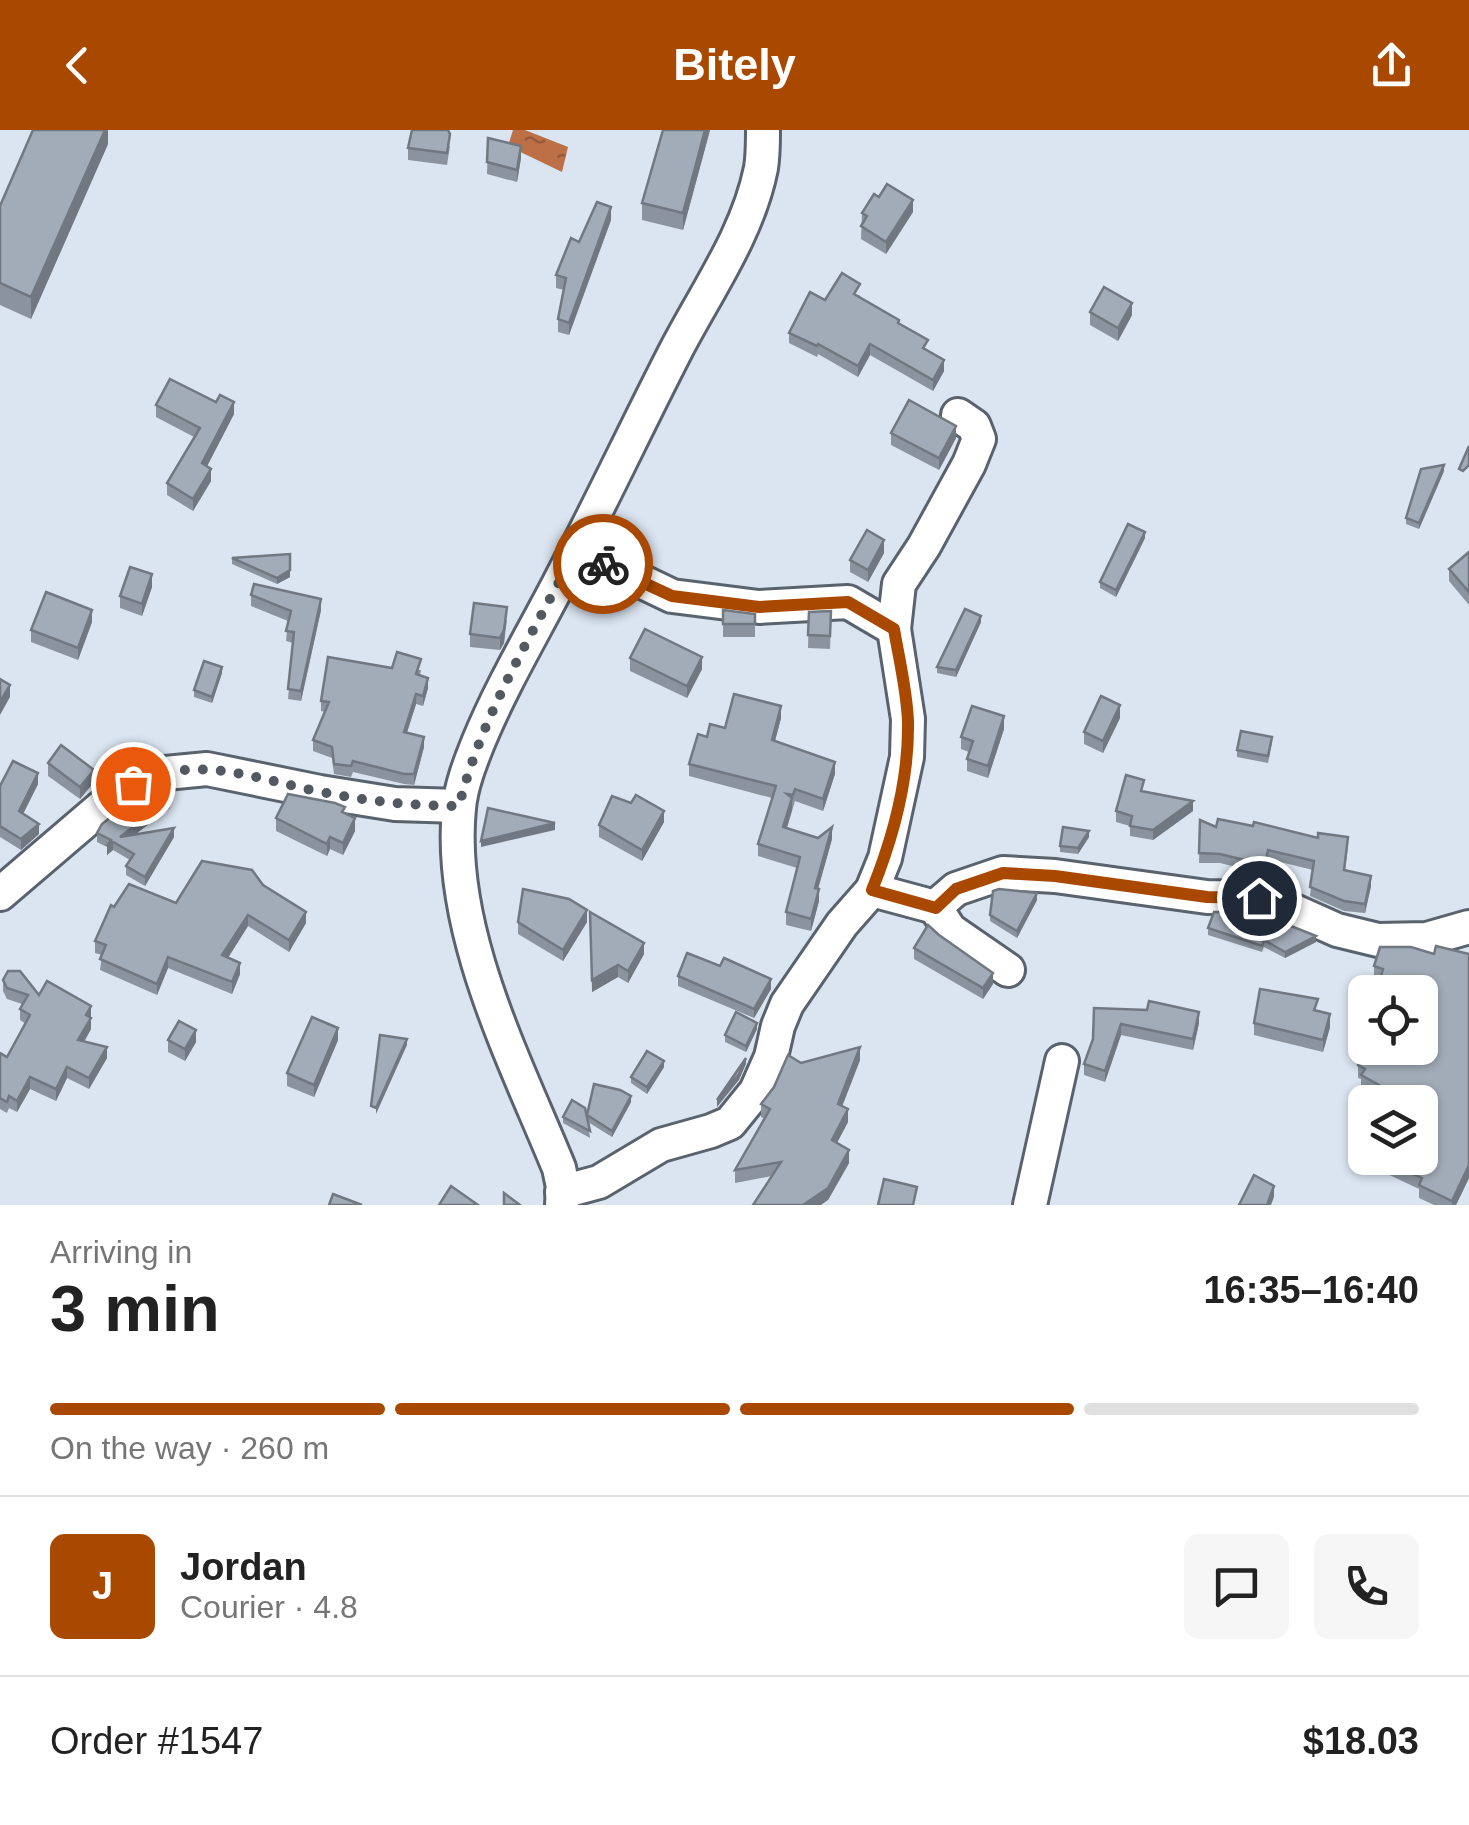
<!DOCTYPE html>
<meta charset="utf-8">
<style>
body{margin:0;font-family:Helvetica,sans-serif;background:#f6f6f6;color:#222;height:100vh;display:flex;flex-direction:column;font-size:38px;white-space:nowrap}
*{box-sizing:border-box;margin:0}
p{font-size:32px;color:#767676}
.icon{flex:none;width:55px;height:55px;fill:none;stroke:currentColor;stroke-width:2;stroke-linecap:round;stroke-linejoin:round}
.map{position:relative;height:1075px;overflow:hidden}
.side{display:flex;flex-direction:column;background:#fff;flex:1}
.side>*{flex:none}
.fabs{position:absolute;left:1348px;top:845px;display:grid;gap:20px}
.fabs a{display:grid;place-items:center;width:90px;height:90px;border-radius:15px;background:#fff;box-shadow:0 2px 8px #0004;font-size:50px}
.pin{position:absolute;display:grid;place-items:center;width:85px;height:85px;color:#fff;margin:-42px;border:5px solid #fff;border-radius:50%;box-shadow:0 2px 10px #0007}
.courier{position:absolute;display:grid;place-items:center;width:100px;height:100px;margin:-50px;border:8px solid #a94900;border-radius:50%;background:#fff;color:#222;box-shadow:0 2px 12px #0007}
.summary em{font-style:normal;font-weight:600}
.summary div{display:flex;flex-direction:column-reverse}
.summary{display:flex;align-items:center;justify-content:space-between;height:170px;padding:0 50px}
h1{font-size:65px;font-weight:600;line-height:75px}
.bar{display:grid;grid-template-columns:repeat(4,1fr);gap:15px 10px;align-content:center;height:120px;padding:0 50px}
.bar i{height:12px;border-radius:8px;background:#e0e0e0}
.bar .current{background:#a94900}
.bar p{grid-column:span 4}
.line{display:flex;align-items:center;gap:25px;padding:0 50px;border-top:2px solid #e0e0e0}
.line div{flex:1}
.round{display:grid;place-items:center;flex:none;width:105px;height:105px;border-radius:15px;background:#f6f6f6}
header{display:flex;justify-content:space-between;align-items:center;height:130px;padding:0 50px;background:#a94900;color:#fff;font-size:45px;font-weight:600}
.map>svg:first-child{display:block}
</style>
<header><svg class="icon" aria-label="back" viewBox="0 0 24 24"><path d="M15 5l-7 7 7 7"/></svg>Bitely<svg class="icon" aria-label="share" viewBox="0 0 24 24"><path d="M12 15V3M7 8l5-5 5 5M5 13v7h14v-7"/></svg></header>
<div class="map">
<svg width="1469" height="1075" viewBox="0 0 1469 1075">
<defs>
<pattern id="water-ripples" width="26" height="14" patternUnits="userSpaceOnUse" patternTransform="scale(2.5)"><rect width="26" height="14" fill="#bd6f46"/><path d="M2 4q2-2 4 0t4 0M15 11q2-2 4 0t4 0" fill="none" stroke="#985a39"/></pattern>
</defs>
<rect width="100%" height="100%" fill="#dae5f1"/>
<polygon fill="url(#water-ripples)" points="513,0 525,0 568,17 562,42 508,16"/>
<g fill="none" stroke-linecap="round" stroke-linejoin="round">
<g stroke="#59626d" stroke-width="38">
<g id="minor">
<polyline points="894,499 899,454 924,416 969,334 979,309 974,296 958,285"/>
<polyline points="872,760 935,777 950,800 1008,840"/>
<polyline points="0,764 110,670 155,644 207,639 320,662 395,674 459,676"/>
<polyline points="935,777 956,759 1003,743 1055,746 1207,767 1259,768 1281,775 1337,800 1378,810 1427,809 1469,797"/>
<polyline points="562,1062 599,1052 661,1015 711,1001 730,993 756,961 771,927 778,896 787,874 842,794 872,760 885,728 907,627 908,589 894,499 848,472 759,477 672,466 576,420"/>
<path d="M 562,1075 L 563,1057 L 559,1038 C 514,928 447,800 459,678 C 461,656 470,633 478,613 C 501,557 532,505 560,451 C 600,375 636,298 675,222 C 706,162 748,104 761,38 C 763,26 763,12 763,0"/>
<polyline points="1030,1075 1062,931"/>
</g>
</g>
<use href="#minor" stroke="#fff" stroke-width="32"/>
</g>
<g fill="#8b949e">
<polygon points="108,0 108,14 31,189 0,175 0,76"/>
<polygon points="663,0 710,0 683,100 642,90 642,73"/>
<polygon points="488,8 521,28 517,52 487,44"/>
<polygon points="450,16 447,35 408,30 408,18"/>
<polygon points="913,82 886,124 861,109 862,83"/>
<polygon points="611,90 569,205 558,202 558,189 564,160 556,158 556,145 579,112"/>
<polygon points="860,165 859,167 899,193 928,221 944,241 933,261 870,225 858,247 818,224 817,227 789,213 789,203 825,170"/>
<polygon points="1090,182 1132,185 1118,211 1090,195"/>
<polygon points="156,275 234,284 207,336 211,351 193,381 167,365 167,353 194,307 156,287"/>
<polygon points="891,303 956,308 939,340 891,315"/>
<polygon points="1444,341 1419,399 1406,394 1406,388"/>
<polygon points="1145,408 1116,467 1100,458 1100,452"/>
<polygon points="1469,422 1469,475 1449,451 1449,439"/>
<polygon points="884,423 868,452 850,442 850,430"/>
<polygon points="290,424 290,447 277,454 232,434 232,428"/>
<polygon points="152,457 142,486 120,478 120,466"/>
<polygon points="251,465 321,480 301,571 288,569 293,513 286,511 288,491 251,476"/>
<polygon points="723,480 755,484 755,507 723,507"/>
<polygon points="809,482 831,493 830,519 808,518"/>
<polygon points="507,490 504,513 500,520 470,517 470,504"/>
<polygon points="92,492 78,530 31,512 31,500"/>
<polygon points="981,492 956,547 937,543 937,537"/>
<polygon points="630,528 702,539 687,568 630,541"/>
<polygon points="392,538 421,540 420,545 428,558 423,576 416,574 407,602 424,617 414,655 404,654 353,642 351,647 334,644 332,628 313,621 313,610 325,582 321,581 321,571"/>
<polygon points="222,543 212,573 194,567 194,560"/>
<polygon points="781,588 775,611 835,644 823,681 795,671 787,698 818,708 832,709 818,758 819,771 811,801 786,795 786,782 797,738 758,726 758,714 772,668 689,646 689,634 707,607 725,598"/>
<polygon points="1120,588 1103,623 1084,614 1084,602"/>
<polygon points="1004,599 988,648 967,641 967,629 969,622 961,619 961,607"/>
<polygon points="1272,613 1268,633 1237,627 1237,620"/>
<polygon points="48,633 94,652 80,669 48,646"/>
<polygon points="38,654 23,684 39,704 21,720 0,707 0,656"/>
<polygon points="1144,661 1193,681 1153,710 1130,706 1130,696 1116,692 1116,681"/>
<polygon points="631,673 664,692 642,731 599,707 599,695"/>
<polygon points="170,678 134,705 174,707 145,756 126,745 126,736 130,730 113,720 107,725 107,717 97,712 97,703 122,692"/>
<polygon points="345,683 355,701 343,725 330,719 327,726 276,701 276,688"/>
<polygon points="1200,690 1216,697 1348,716 1345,741 1371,756 1365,783 1344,781 1310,766 1313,740 1268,729 1265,744 1220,733 1199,733"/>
<polygon points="1089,707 1078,724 1060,722 1060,716"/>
<polygon points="263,755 306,793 289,822 248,796 228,828 240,844 232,864 168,838 157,865 100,840 102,825 95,823 95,811 114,777 176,773"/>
<polygon points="1037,770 1017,808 990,791 990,785"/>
<polygon points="590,782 644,824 628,853 618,847 592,862"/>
<polygon points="518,792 587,792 563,831 518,804"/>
<polygon points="1208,798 1316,812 1285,828 1264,817 1262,822 1208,805"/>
<polygon points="914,818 993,854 983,869 914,829"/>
<polygon points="1434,824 1469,824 1469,1048 1456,1075 1434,1075 1419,1068 1419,1059 1362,1032 1362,1019 1365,1012 1365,1028 1420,1028 1385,971 1361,958 1361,949 1358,948 1358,935 1412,929 1424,894 1423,892 1423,881 1420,880 1420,862 1378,862 1380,850 1374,849 1374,836"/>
<polygon points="678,846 771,859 754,888 678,856"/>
<polygon points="3,850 39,865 91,876 91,899 84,912 107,928 89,959 67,948 56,971 30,959 17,982 9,978 7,983 0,979 0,923 7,927 26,894 20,890 20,879 22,874 7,869 3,861"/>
<polygon points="1094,878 1199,893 1193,920 1121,905 1105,952 1084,945 1084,934 1093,909"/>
<polygon points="1318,881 1330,897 1323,922 1254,905 1254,893"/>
<polygon points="757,899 746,922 725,912 725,905"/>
<polygon points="168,910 196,912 185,931 168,922"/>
<polygon points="338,910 314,967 287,956 287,943"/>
<polygon points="860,930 842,976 848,992 837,1013 849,1033 828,1070 772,1046 735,1053 735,1040 765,989 761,987 761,974 801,933"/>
<polygon points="664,937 647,964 631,953 631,947"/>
<polygon points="631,972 612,1007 588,992 590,1008 563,993 563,987 587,985"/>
</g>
<g fill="#717881">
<polygon points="105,0 108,0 108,14 31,189 31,167"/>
<polygon points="705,0 710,0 683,100 683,83"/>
<polygon points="521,16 521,28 517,52 517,40"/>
<polygon points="913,70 913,82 886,124 886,112"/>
<polygon points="611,77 611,90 569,205 569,193"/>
<polygon points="1132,173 1132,185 1118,211 1118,198"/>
<polygon points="870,214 870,225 858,247 858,236"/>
<polygon points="944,230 944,241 933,261 933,250"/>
<polygon points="234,272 234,284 202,346 202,333"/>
<polygon points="956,296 956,308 939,340 939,328"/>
<polygon points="1444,335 1444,341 1419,399 1419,393"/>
<polygon points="211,339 211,351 193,381 193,369"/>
<polygon points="1145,402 1145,408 1116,467 1116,460"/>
<polygon points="884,410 884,423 868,452 868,440"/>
<polygon points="290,440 290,447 277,454 277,448"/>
<polygon points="152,444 152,457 142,486 142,474"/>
<polygon points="321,469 321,480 301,571 301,561"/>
<polygon points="507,477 504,513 500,520 500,508"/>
<polygon points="92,480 92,492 78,530 78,518"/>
<polygon points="981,486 981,492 956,547 956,540"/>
<polygon points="702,527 702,539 687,568 687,556"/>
<polygon points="222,537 222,543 212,573 212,567"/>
<polygon points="428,548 428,558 423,576 423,566"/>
<polygon points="10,555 10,567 0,585 0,572"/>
<polygon points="416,564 416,574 404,612 404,602"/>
<polygon points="1120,575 1120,588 1103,623 1103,611"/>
<polygon points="781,576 781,588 772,622 772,610"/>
<polygon points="1004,586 1004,599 988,648 988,636"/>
<polygon points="424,607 424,617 414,655 414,644"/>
<polygon points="835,632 835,644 823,681 823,669"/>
<polygon points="94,640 94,652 80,669 80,657"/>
<polygon points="38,643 38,654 19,692 19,681"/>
<polygon points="792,668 792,680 783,710 783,697"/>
<polygon points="170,669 170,678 120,716 120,707"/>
<polygon points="1193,671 1193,681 1153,710 1153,700"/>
<polygon points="664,681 664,692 642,731 642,720"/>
<polygon points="355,688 355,701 343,725 343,713"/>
<polygon points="555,693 555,700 481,717 481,711"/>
<polygon points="39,694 39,704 21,720 21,709"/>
<polygon points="832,697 832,709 815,770 815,758"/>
<polygon points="174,698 174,707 145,756 145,747"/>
<polygon points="1089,701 1089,707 1078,724 1078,718"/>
<polygon points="330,707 330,719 327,726 327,714"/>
<polygon points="113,712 113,720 107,725 107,716"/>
<polygon points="1371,746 1371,756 1365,783 1365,774"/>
<polygon points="819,759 819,771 811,801 811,789"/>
<polygon points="1037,763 1037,770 1017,808 1017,801"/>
<polygon points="587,780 587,792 563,831 563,820"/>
<polygon points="306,782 306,793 289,822 289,810"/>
<polygon points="248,785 248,796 222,837 222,825"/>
<polygon points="1316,806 1316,812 1285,828 1285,822"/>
<polygon points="644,813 644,824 628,853 628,841"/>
<polygon points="168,827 168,838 157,865 157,854"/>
<polygon points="240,833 240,844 232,864 232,852"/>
<polygon points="618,835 618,847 592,862 592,850"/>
<polygon points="993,843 993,854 983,869 983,858"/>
<polygon points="771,849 771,859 754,888 754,879"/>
<polygon points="91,876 91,899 78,922 78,910"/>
<polygon points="1199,882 1199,893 1193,920 1193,909"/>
<polygon points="1330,884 1330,897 1323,922 1323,910"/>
<polygon points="757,893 757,899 746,922 746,916"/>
<polygon points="1121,894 1121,905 1105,952 1105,941"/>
<polygon points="338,898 338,910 314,967 314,955"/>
<polygon points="196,900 196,912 185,931 185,919"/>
<polygon points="407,909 407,915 376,984 376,978"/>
<polygon points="107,917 107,928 89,959 89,948"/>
<polygon points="860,917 860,930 838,987 838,974"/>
<polygon points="746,928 746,934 739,950 717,977 717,970"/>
<polygon points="664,931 664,937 647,964 647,957"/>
<polygon points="67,937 67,948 56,971 56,959"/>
<polygon points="30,947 30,959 17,982 17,971"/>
<polygon points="631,966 631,972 612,1007 612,1001"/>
<polygon points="848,979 848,992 832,1022 832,1010"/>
<polygon points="849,1020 849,1033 828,1070 821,1075 803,1075"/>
<polygon points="1469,1035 1469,1048 1456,1075 1452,1075 1452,1071"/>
<polygon points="1274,1056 1274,1067 1271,1075 1267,1075"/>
</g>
<g fill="#a2acb8" stroke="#717881" stroke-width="2.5">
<polygon points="33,0 105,0 31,167 0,153 0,76"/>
<polygon points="412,0 448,0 450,4 447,23 408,18"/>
<polygon points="663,0 705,0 683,83 642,73"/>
<polygon points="488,8 521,16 517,40 487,32"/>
<polygon points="887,54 913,70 886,112 861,96 867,86 862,83 874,64 879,67"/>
<polygon points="597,72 611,77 569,193 558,189 566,148 556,145 571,108 579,112"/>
<polygon points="842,143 860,154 854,164 899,190 898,193 928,210 923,218 944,230 933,250 870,214 858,236 818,214 817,216 789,203 810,162 825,170"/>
<polygon points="1104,157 1132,173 1118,198 1090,182"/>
<polygon points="170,249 216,272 220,265 234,272 202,333 211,339 193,369 167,353 200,298 156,275"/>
<polygon points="909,270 956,296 939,328 891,303"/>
<polygon points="1469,316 1469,335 1463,341 1459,339"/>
<polygon points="1444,335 1419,393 1406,388 1421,339"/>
<polygon points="1128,394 1145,402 1116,460 1100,452"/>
<polygon points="867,400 884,410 868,440 850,430"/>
<polygon points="1469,422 1469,462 1449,439"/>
<polygon points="290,424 290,440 277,448 232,428"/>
<polygon points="130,437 152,444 142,474 120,466"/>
<polygon points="254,454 321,469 301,561 288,559 294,502 286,501 291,481 251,465"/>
<polygon points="46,462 92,480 78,518 31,500"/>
<polygon points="474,473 507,477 504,500 500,508 470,504"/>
<polygon points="965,479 981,486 956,540 937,537"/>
<polygon points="723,480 755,484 755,494 723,494"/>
<polygon points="831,481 830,506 808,505 809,482"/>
<polygon points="645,499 702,527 687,556 630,528"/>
<polygon points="397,522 421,529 416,544 428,548 423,566 416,564 404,602 424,607 414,644 404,644 353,631 351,636 334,634 332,617 313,610 329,572 321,571 328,527 392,538"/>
<polygon points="204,531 222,537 212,567 194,560"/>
<polygon points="0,549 10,555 0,572"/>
<polygon points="734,564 781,576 772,610 835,632 823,669 795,659 793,665 787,664 792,668 783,697 818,708 832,697 815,758 819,759 811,789 786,782 800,727 758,714 776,656 689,634 698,604 707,607 710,594 725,598"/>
<polygon points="1101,566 1120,575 1103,611 1084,602"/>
<polygon points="972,576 1004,586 988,636 967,629 973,611 961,607"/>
<polygon points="1241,601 1272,607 1268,626 1237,620"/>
<polygon points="61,615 94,640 80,657 48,633"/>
<polygon points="13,631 38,643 19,681 39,694 21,709 0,696 0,656"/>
<polygon points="1126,645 1144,650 1141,661 1193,671 1153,700 1130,696 1132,686 1116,681"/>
<polygon points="158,657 170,669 120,707 174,698 145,747 126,736 134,724 113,712 107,716 111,710 97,703 102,694 112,686 122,692 134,671"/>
<polygon points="288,664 335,673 345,677 342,682 355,688 343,713 330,707 327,714 276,688"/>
<polygon points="636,665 664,681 642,720 599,695 612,666 631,673"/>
<polygon points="488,678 555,693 481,711"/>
<polygon points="1218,689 1253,696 1254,692 1318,708 1318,703 1348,707 1344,740 1371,746 1365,774 1344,771 1310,757 1314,731 1268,720 1265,735 1220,724 1199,723 1200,690 1216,697"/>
<polygon points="1063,697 1089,701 1078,718 1060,716"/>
<polygon points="202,731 252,740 263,755 306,782 289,810 248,785 222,825 240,833 232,852 168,827 157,854 100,829 106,815 95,811 111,775 114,777 129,754 176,773"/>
<polygon points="523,759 569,769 587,780 563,820 518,792"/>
<polygon points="999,759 1037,763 1017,801 990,785 993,761"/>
<polygon points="590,782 644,813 628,841 618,835 592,850"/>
<polygon points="1214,782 1256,782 1316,806 1285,822 1264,810 1262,816 1208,798"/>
<polygon points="928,795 939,805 993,843 983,858 914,818"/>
<polygon points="1436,816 1469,824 1469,1035 1452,1071 1419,1055 1422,1048 1380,1028 1420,1028 1420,972 1384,972 1390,961 1361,945 1365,939 1358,935 1368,918 1391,918 1412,929 1416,918 1420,918 1420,906 1427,885 1423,879 1425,869 1420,867 1420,862 1401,862 1378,857 1383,839 1374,836 1380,817 1411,817 1434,824"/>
<polygon points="687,823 720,836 724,828 771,849 754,879 678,846"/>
<polygon points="8,841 20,841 39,865 47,851 91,876 86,885 91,888 78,910 107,917 89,948 67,937 56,959 30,947 17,971 9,966 7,972 0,968 0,923 7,927 30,885 20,879 28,865 7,858 3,850"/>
<polygon points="1260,859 1318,869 1314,880 1330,884 1323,910 1254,893"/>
<polygon points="1149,871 1199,882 1193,909 1121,894 1105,941 1084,934 1093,909 1094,878 1147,880"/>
<polygon points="736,882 757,893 746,916 725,905"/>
<polygon points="312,887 338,898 314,955 287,943"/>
<polygon points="179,891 196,900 185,919 168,910"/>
<polygon points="380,905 407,909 376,978 371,976"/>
<polygon points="860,917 838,974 848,979 832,1010 849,1020 828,1058 803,1075 753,1075 781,1032 735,1040 770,979 761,974 774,957 788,925 801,933"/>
<polygon points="647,921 664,931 647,957 631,947"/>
<polygon points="746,928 739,944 717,970"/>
<polygon points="594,954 620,960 631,966 612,1001 587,985"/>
<polygon points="572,970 585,978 590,1001 563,987"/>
<polygon points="1254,1045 1274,1056 1267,1075 1239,1075"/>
<polygon points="884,1049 917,1057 913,1075 878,1075"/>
<polygon points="451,1056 478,1075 439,1075"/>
<polygon points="504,1063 520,1075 504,1075"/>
<polygon points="333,1064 362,1075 329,1075"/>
</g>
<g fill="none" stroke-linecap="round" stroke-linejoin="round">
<path stroke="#535960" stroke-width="10" stroke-dasharray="0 18" d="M 133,654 C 198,623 255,649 321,662 C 367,671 412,676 459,676 C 482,584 533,503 576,420 L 603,434"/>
<path stroke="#a94900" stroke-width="12" d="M 603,434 L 672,466 L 759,477 L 848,472 L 894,499 C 899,529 907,561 908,592 C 909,649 893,708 872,760 L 936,778 L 956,759 L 1003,743 L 1055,746 L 1207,767 L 1259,768"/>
</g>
</svg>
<div class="fabs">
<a><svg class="icon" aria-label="locate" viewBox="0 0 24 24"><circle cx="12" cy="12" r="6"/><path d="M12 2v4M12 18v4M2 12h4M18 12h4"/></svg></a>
<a><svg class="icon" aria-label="layers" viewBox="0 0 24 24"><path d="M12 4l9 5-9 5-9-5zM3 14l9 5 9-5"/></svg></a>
</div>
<div class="pin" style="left:133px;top:654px;background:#ea580c"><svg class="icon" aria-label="bag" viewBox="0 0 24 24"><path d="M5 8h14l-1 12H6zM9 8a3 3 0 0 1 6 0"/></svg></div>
<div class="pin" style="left:1259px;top:768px;background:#1f2937"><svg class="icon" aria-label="home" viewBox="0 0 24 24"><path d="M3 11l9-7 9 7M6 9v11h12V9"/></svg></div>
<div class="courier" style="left:603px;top:434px"><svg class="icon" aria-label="bike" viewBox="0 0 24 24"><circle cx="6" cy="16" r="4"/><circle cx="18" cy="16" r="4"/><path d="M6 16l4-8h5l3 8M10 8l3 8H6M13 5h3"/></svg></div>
</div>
<section class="side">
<div class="summary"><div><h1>3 min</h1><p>Arriving in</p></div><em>16:35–16:40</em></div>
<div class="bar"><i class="current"></i><i class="current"></i><i class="current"></i><i></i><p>On the way · 260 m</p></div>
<div class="line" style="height:180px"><b class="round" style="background:#a94900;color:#fff">J</b><div><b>Jordan</b><p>Courier · 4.8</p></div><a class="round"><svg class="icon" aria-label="chat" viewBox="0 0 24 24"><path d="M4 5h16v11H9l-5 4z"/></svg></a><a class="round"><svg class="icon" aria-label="phone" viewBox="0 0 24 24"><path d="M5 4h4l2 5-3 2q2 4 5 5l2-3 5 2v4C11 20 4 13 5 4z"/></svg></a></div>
<div class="line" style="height:130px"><div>Order #1547</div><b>$18.03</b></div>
</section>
